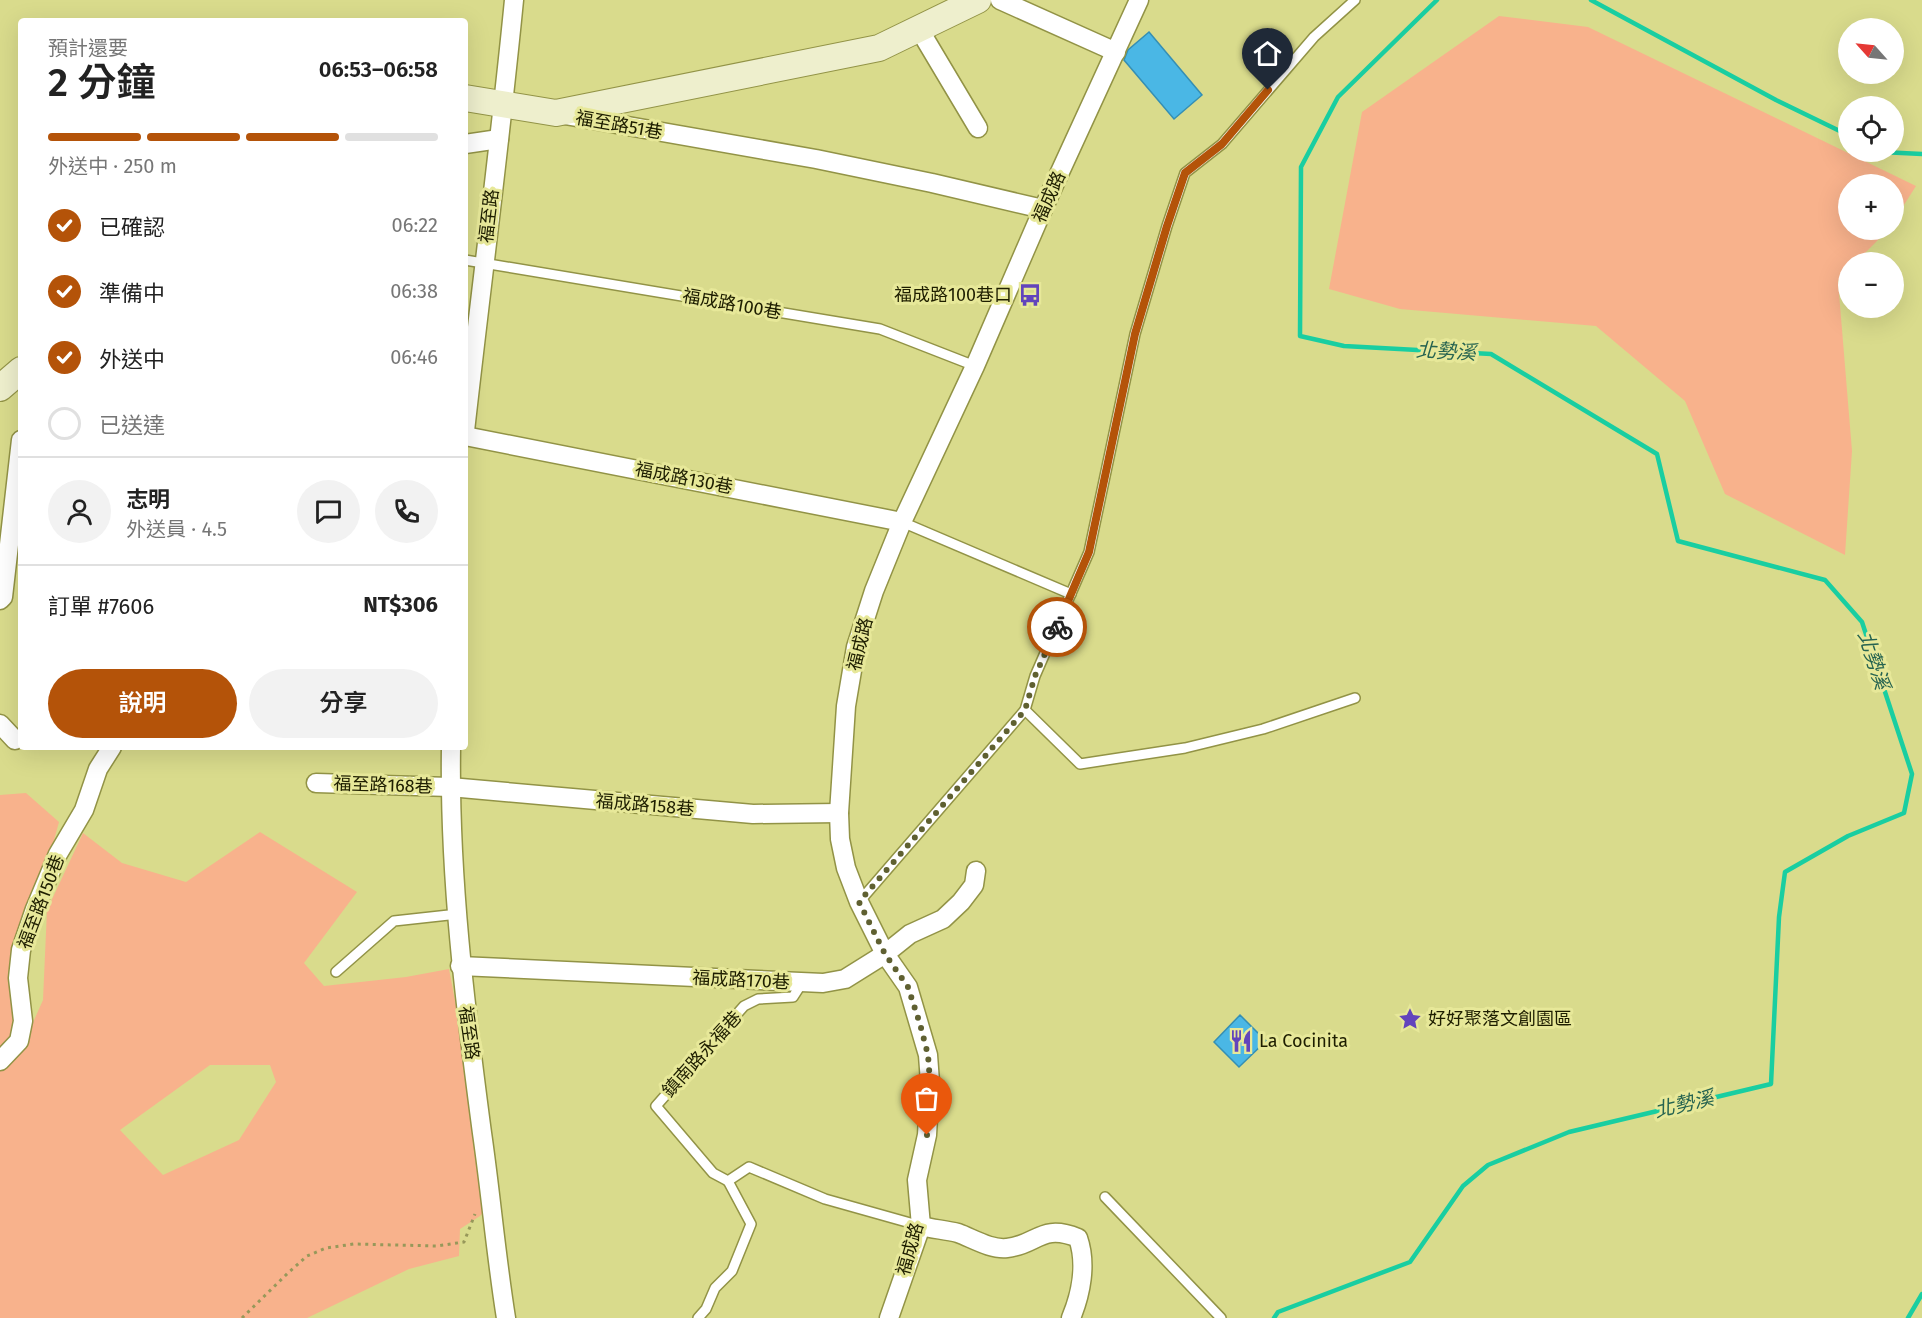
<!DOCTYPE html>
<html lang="zh-TW">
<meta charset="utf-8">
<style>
body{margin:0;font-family:"Fira Sans","Noto Sans TC",sans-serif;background:#f2f2f2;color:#222;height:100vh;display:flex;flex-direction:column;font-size:22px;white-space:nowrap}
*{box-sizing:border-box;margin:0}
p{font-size:20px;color:#767676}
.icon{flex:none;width:33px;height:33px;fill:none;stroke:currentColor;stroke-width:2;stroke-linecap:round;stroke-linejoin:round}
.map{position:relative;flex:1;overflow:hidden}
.side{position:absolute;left:18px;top:18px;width:450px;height:732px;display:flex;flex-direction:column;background:#fff;border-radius:6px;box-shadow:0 6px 24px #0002}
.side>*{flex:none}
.needle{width:39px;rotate:297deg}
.buttons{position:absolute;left:1838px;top:18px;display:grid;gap:12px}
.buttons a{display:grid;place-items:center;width:66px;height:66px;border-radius:50%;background:#fff;box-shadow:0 6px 24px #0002;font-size:30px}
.pin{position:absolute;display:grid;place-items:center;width:51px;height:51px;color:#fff;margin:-62px -26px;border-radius:50% 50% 50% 0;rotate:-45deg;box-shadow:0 0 6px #0007}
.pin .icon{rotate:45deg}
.courier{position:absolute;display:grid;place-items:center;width:60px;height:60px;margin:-30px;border:4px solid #b45309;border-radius:50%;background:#fff;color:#222;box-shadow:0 2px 8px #0007}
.headline em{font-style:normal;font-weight:600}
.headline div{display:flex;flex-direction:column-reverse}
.headline{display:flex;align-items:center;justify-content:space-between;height:102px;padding:0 30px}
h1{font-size:39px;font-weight:600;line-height:45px}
.bar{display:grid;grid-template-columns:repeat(4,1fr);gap:9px 6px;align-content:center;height:72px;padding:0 30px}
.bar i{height:8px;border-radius:4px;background:#e0e0e0}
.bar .selected{background:#b45309}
.bar p{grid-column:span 4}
.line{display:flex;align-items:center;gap:15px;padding:0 30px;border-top:2px solid #e0e0e0}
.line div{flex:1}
.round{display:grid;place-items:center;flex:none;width:63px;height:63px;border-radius:32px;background:#f2f2f2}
ol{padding:0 30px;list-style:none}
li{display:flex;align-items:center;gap:18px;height:66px}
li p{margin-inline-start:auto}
li .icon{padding:6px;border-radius:50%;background:#b45309;color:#fff;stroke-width:4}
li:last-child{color:#767676}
li i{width:33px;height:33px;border:3px solid #e0e0e0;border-radius:50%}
.cta{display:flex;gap:12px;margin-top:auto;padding:12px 30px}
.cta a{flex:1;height:69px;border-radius:36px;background:#b45309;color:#fff;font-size:24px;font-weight:600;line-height:69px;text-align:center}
.cta a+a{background:#f2f2f2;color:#222}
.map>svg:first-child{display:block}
</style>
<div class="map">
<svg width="1922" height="1318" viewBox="0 0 1922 1318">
<rect width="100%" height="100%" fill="#d9db8c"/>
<g fill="#f8b28c" fill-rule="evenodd">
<polygon points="1499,16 1588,27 1916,186 1893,222 1893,184 1848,184 1848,230 1888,230 1856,262 1848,262 1848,271 1838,281 1852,451 1845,555 1725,494 1685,401 1596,326 1400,309 1329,289 1362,112"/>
<path d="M 26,793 L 59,822 L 29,931 L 23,1021 L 31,1027 L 43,1000 L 47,910 L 83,833 L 122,863 L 186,882 L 260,832 L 357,892 L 304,963 L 324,986 L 406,977 L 449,969 L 493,1202 L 480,1216 L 460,1229 L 459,1256 L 409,1269 L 307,1318 L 0,1318 L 0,795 ZM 210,1065 L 270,1065 L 276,1082 L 239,1140 L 163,1175 L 120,1130 Z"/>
</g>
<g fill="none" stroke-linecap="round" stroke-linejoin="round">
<g stroke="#19cea1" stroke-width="4.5">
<polyline points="1591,0 1776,100 1848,135"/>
<polyline points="1881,152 1922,154"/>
<polyline points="1274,1318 1278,1312 1410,1262 1463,1186 1488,1165 1569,1132 1771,1084 1779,917 1785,872 1848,836 1904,813 1912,774 1862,622 1825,580 1678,541 1657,454 1491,354 1344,346 1300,336 1301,167 1338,97 1437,0"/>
<polyline points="1908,1318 1922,1294"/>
</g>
</g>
<g fill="#4ab7e5" stroke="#358fb4" stroke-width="1.5">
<polygon points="1149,32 1202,95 1174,119 1124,60 1128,50"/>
<polygon points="1240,1015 1266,1041 1239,1067 1214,1042"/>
</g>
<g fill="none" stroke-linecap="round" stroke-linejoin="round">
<g stroke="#929346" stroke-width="12">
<g id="lane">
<polyline points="465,260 880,329 975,366"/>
<polyline points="902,522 1071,594"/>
<polyline points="1025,710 1080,764 1185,748 1263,729 1355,698"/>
<polyline points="859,902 1025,710 1035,676 1089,552 1135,334 1167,226 1185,173 1222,144 1314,37 1355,0"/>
<polyline points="336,972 394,921 458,914"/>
<polyline points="802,983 793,997 758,999 744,1006 656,1106 713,1173 728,1181 749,1167 825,1199 921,1226"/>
<polyline points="1105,1197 1221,1318"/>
<polyline points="698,1318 706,1309 715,1288 732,1271 751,1224 728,1181"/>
</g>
</g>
<g stroke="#929346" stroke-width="21">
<g id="street">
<polyline points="1000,0 1116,52"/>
<polyline points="919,29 978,128"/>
<polyline points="565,115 816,159 932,183 1043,209"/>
<polyline points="465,144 499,139"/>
<path d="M 465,431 C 481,288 500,144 514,0"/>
<polyline points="465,436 902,522"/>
<polyline points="0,600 3,597 21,440"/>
<polyline points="0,724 15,740"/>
<path d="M 451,747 C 449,876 465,1005 482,1133 C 491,1195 496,1256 506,1318"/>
<polyline points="316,783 450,787 753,814 839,813"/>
<polyline points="460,966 823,983 845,979 885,954 910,934 943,919 961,902 974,885 976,871"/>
<polyline points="0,1061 19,1041 23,1021 18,978 21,950 35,909 58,854 84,810 98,769 112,747"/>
<path d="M 921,1226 C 933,1229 946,1230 958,1233 C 972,1238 991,1250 1007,1248 C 1037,1245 1041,1223 1078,1238 C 1087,1264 1081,1294 1071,1318"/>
<polyline points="889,1318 921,1226 917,1180 927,1135 930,1082 928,1055 908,987 885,954 859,902 846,868 840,839 839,813 846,706 856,647 874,591 902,522 975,366 1043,209 1139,0"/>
</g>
</g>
<g stroke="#929346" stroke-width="28">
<g id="secondary">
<polyline points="465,98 556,113 879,48 978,0"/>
<polyline points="0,388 21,370"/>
</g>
</g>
<polyline stroke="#97985a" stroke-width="3" stroke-dasharray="3 4.5" stroke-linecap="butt" points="242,1318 288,1273 307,1256 326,1248 354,1244 437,1246 464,1242 475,1214"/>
<use href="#lane" stroke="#fff" stroke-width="9"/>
<use href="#street" stroke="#fff" stroke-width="18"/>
<use href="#secondary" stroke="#eeefcd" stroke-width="26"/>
</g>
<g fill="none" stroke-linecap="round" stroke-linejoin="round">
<polyline stroke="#5f6031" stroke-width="6" stroke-dasharray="0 10.8" points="927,1135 930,1082 928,1055 920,1024 908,987 885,954 859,902 1025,710 1035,676 1057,627"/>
<polyline stroke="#b45309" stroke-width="8" points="1057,627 1089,552 1135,334 1167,226 1185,173 1222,144 1268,90"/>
</g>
<defs>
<g id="bus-bare" transform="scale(1.8)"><path d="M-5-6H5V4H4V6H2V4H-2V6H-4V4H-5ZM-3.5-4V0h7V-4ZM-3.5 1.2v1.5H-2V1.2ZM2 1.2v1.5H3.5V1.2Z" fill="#6244bc" stroke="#e7e899" stroke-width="2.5" paint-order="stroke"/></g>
<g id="sight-bare" transform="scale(1.8)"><path d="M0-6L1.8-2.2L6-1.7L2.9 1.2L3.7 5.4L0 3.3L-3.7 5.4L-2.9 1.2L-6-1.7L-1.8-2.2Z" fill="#6244bc" stroke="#e7e899" stroke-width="2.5" paint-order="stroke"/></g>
<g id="restaurant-bare" transform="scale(1.8)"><path d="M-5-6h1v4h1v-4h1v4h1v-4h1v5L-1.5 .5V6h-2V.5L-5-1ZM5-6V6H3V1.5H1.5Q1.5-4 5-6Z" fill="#6244bc" stroke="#e7e899" stroke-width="2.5" paint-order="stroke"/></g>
</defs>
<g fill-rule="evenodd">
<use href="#bus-bare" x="1030" y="295"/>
<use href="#sight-bare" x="1410" y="1019"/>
<use href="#restaurant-bare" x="1241" y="1041"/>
</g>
<g text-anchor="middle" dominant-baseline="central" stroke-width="6" stroke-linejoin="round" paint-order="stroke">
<g font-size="18" fill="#1e1e00" stroke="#e7e899">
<text transform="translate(619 125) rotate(10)">福至路51巷</text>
<text transform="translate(1049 197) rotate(-66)">福成路</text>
<text transform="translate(489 216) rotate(-83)">福至路</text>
<text transform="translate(732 304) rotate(10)">福成路100巷</text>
<text transform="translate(684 478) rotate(11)">福成路130巷</text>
<text transform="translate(860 644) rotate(-76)">福成路</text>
<text transform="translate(383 785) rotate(2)">福至路168巷</text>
<text transform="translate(645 805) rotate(5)">福成路158巷</text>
<text transform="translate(41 902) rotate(-69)">福至路150巷</text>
<text transform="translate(741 980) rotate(3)">福成路170巷</text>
<text transform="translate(469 1033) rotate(82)">福至路</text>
<text transform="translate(702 1054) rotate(-48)">鎮南路永福巷</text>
<text transform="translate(910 1249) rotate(-74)">福成路</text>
</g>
<g font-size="18" fill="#1e1e00" stroke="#e7e899" text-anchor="start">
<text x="1012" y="295" text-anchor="end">福成路100巷口</text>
<text x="1428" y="1019">好好聚落文創園區</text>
<text x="1259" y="1041">La Cocinita</text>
</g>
<g font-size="20" font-style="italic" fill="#266350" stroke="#e7e899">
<text transform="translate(1446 351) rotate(3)">北勢溪</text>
<text transform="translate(1874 660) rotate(72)">北勢溪</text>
<text transform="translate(1684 1104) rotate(-13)">北勢溪</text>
</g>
</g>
</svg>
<div class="buttons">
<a><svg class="needle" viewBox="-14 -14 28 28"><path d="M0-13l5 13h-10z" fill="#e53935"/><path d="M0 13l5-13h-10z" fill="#767676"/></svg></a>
<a><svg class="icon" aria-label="locate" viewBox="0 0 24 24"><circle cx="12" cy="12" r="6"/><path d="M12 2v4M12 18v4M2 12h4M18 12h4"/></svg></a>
<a>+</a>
<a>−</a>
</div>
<div class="pin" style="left:927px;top:1135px;background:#ea580c"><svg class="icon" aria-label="bag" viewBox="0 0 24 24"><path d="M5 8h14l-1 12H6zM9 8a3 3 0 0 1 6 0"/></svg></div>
<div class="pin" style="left:1268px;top:90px;background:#1f2937"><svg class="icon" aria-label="home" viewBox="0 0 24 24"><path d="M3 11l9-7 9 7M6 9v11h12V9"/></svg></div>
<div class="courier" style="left:1057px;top:627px"><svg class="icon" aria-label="bike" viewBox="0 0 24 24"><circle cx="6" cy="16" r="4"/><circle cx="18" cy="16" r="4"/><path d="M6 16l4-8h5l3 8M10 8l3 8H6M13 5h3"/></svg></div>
<section class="side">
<div class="headline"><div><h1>2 分鐘</h1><p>預計還要</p></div><em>06:53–06:58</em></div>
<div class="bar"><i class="selected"></i><i class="selected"></i><i class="selected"></i><i></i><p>外送中 · 250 m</p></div>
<ol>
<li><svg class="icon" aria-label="check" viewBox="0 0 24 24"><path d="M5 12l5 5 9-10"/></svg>已確認<p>06:22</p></li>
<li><svg class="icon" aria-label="check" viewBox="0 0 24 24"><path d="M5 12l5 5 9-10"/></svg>準備中<p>06:38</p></li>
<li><svg class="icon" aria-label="check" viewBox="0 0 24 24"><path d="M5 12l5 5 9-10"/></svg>外送中<p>06:46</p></li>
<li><i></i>已送達</li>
</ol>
<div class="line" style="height:108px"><a class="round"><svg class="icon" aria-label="person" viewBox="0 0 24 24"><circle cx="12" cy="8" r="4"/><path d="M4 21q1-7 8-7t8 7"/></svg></a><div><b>志明</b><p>外送員 · 4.5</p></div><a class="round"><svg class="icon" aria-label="chat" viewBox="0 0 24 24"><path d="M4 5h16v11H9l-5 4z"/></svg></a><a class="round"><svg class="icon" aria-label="phone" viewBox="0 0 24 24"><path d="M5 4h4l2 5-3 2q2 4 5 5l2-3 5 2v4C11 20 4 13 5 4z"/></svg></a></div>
<div class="line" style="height:78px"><div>訂單 #7606</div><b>NT$306</b></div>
<div class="cta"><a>說明</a><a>分享</a></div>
</section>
</div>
